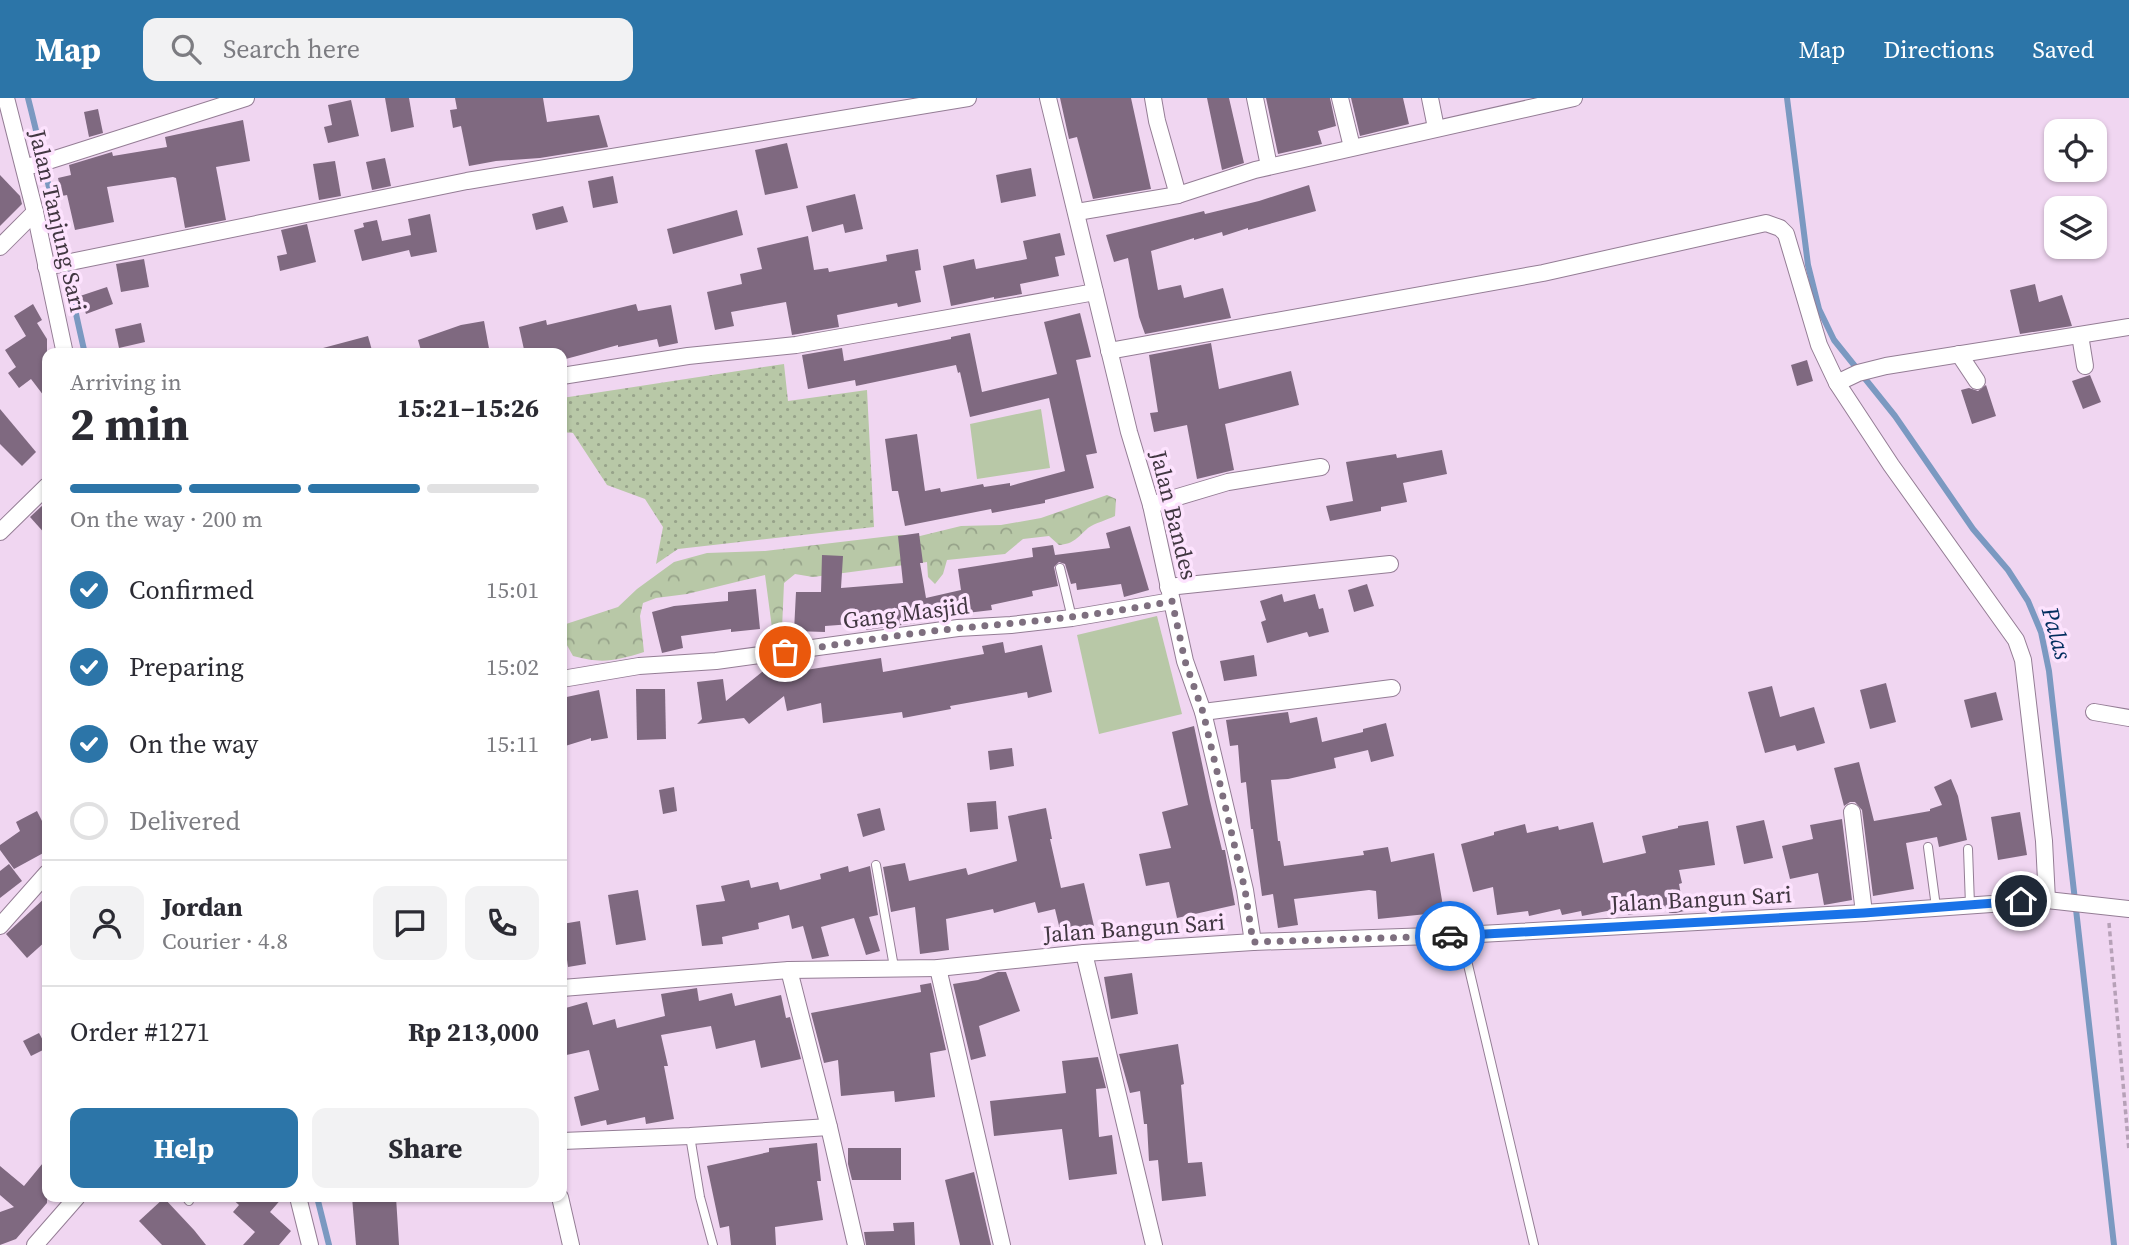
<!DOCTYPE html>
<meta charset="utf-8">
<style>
body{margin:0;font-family:"Source Serif 4",serif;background:#f2f2f3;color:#2b2b33;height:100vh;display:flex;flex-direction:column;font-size:26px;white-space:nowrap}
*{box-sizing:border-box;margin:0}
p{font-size:23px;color:#7c7c81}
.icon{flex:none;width:38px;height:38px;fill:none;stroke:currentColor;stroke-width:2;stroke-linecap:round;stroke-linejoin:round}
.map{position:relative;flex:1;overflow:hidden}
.drawer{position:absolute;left:42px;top:250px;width:525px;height:854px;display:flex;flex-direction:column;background:#fff;border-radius:14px;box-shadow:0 2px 5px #0004}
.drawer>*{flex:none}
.fabs{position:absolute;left:2044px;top:21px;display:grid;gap:14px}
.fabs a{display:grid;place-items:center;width:63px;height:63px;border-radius:14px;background:#fff;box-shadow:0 2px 5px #0004;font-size:35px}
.pin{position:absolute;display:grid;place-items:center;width:60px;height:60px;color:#fff;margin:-30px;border:4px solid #fff;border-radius:50%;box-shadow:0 2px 7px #0007}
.courier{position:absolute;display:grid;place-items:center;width:70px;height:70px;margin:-35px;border:5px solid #1a73e8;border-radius:50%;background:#fff;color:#222;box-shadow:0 2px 9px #0007}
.headline em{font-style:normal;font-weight:700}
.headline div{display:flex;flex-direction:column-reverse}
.headline{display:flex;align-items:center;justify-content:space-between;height:119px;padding:0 28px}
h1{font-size:46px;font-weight:700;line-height:52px}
.bar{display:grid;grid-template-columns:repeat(4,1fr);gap:10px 7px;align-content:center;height:84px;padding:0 28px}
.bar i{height:9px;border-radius:5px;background:#e1e1e2}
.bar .current{background:#2c75a8}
.bar p{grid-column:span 4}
.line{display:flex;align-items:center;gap:18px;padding:0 28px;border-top:2px solid #e1e1e2}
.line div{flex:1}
.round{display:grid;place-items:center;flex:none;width:74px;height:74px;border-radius:14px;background:#f2f2f3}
ol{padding:0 28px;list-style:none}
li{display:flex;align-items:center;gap:21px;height:77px}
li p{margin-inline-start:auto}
li .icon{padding:7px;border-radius:50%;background:#2c75a8;color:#fff;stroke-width:4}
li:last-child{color:#7c7c81}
li i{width:38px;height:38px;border:4px solid #e1e1e2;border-radius:50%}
.action{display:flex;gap:14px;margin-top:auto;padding:14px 28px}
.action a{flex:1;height:80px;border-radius:14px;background:#2c75a8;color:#fff;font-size:28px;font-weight:700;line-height:80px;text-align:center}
.action a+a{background:#f2f2f3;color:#2b2b33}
header{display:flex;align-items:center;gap:42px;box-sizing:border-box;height:98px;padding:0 35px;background:#2c75a8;color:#fff}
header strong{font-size:33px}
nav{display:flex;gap:38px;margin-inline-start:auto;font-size:24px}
.search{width:490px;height:63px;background:#f2f2f3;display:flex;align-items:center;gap:18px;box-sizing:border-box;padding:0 24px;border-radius:14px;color:#7c7c81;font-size:26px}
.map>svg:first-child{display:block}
</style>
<header>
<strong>Map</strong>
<div class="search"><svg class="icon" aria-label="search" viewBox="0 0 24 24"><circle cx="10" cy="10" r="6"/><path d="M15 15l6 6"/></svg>Search here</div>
<nav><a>Map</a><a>Directions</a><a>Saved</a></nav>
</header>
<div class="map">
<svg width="2129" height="1147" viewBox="0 0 2129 1147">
<defs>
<pattern id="grass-dots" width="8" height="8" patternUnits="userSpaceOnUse" patternTransform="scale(1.75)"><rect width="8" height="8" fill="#b8c8a7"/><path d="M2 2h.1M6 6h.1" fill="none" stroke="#97a38a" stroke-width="1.8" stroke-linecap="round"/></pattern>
<pattern id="park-crowns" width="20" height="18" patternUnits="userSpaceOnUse" patternTransform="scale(1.75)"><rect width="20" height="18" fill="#b8c8a7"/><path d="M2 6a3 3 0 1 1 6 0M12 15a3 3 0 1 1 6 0" fill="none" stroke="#97a38a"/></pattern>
</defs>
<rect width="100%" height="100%" fill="#f0d6f1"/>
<polygon fill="url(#grass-dots)" points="784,266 788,303 867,292 874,429 678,451 656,466 663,429 645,401 607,387 573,335 562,334 562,300"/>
<path fill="url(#park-crowns)" d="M 1107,397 L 1116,401 L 1115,418 C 1107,422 1095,425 1088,430 C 1078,439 1074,446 1059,447 L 1049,438 L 1023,441 L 1005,456 L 947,462 L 943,476 L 935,486 L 928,479 L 927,464 L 813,479 L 795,476 L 784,485 L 782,531 L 772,530 L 765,477 L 687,496 L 656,500 L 643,505 L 640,518 L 644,554 C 615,563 602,566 573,558 L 563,540 L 566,526 L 618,509 L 637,491 L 674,464 L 707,455 L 765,453 L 899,437 L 920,438 L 961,428 L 1001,427 L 1041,420 Z"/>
<g fill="#b8c8a7">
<polygon points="1041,311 1050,370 977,381 970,326"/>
<polygon points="1157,518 1182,616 1099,636 1077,537"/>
</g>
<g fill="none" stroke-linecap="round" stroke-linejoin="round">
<g stroke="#7b99c1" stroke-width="6">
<path d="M 28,0 C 50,85 65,170 85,256"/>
<polyline points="1787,0 1808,167 1819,211 1834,242 1895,318 1973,431 2008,472 2028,503 2041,534 2049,573 2114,1147"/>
<polyline points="317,1099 329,1147"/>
</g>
</g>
<g fill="#7f6980">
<polygon points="385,0 409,0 414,29 391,34"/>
<polygon points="455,0 543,0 547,24 599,17 608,49 540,60 496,63 469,68 461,28 453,30 450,12 457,11"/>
<polygon points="1060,0 1131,0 1151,91 1093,101 1077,39 1069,41"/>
<polygon points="1207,0 1229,0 1244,65 1222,72"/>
<polygon points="1266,0 1330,0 1336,28 1318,33 1322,46 1278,56"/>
<polygon points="1351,0 1403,0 1409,26 1360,38"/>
<polygon points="351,2 359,38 328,45 324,29 332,27 328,7"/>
<polygon points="98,11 103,35 89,39 84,14"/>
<polygon points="243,22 250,63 216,69 226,122 185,130 176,80 173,79 107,89 114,124 75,132 67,97 62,98 58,80 71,77 69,67 112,54 113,58 167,49 165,39"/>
<polygon points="787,45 798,90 765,97 755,52"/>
<polygon points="385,60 391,88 372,92 366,64"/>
<polygon points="335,63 341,98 319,102 313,66"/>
<polygon points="1031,70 1036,98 1001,105 996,77"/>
<polygon points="0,77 20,98 22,106 0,128"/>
<polygon points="613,78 618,105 593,110 588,83"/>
<polygon points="1309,87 1316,113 1248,132 1248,130 1223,138 1222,134 1194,142 1194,140 1151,153 1158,192 1181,187 1184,200 1223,190 1231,220 1145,236 1139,219 1128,160 1114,164 1106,137 1204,113 1205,116 1259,103"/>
<polygon points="855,96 863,131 845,135 843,126 812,134 806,108"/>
<polygon points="563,108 568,124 536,132 532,116"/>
<polygon points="737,112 743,137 673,156 667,131"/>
<polygon points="430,116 437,154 411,159 409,152 362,163 354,132 364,129 363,125 377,122 382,143 411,137 408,121"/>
<polygon points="307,126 316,164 280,173 277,158 287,156 281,132"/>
<polygon points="1060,135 1065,157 1055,159 1059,178 1020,186 1022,196 994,201 994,199 951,208 943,168 974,161 976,171 1027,161 1023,143"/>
<polygon points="808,138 814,172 828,170 829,174 887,163 886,157 918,151 921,172 915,173 921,204 898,209 897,205 837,217 839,229 792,237 786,204 731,214 734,228 715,232 707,194 742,186 740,176 762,171 757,150"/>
<polygon points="144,161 149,189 121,194 116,166"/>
<polygon points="2035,186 2039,204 2062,197 2072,228 2020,236 2010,192"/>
<polygon points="107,189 113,206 86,216 80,198"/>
<polygon points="33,206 42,222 37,225 47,241 47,302 31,281 19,290 8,275 16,269 5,252 26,238 14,218"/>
<polygon points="636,206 638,213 671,207 678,245 659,249 657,241 618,249 618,247 562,262 562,256 525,256 519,229 546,222 547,227"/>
<polygon points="1080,215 1091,259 1076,262 1097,355 1086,357 1094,390 1045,402 1045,405 992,415 991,411 905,428 898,393 892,393 885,341 917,336 925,393 940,390 941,394 983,386 984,389 1010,385 1010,388 1065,373 1049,300 970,319 960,274 958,275 956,267 856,288 855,282 808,291 802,257 842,250 844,263 951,241 951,239 970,235 982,294 1057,276 1044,224"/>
<polygon points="484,223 490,256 422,256 418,242 461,227"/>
<polygon points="141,225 145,244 119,250 115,231"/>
<polygon points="368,238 373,256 323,256 323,250"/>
<polygon points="1211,245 1219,291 1291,273 1299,307 1225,326 1234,372 1197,381 1187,327 1154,334 1150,315 1158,314 1149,257"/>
<polygon points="1807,262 1813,283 1797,288 1791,267"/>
<polygon points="2090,277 2101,304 2083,311 2072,283"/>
<polygon points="1986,287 1996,318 1972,326 1961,292 1969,290 1978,293"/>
<polygon points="0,311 36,354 22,368 0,346"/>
<polygon points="1442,352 1447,376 1403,385 1407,404 1381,409 1381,413 1330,423 1326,408 1353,403 1346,364 1396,356 1397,360"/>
<polygon points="45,405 47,407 47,438 30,419"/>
<polygon points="1130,428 1149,492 1124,499 1121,486 1077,492 1076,485 1071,486 1065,466 1059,464 1054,469 1058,488 1032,493 1033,498 991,507 992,512 958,516 959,519 866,532 866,525 825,528 825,534 794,533 796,494 821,494 822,457 843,458 841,490 903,485 898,438 919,435 923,465 920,465 926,500 961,492 958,471 1033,459 1032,450 1053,447 1055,457 1110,450 1106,435"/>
<polygon points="1367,486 1374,508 1354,514 1348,492"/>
<polygon points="756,491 760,531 731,534 731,531 681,538 683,550 662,555 652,514 674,508 728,503 728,494"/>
<polygon points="1282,496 1284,504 1315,496 1319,511 1323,510 1329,534 1309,539 1307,534 1267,545 1261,524 1266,522 1260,503"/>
<polygon points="1003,544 1005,555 1042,547 1052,594 1028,600 1027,594 950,608 951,611 903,620 902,614 823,625 821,605 787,613 784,598 749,626 744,620 697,626 702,621 697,584 723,581 726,603 762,574 804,564 806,572 881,560 883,574 984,556 982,548"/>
<polygon points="1254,557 1257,578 1224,583 1220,563"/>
<polygon points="1886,585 1896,624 1870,631 1860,592"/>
<polygon points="1772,588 1780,619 1814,609 1825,645 1797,653 1795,647 1765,655 1748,594"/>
<polygon points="636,591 665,591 666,641 637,642"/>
<polygon points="599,592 608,640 591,643 591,640 562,649 562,600"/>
<polygon points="1996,594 2003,622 1971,630 1964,602"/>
<polygon points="1288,614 1290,625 1317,619 1322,644 1363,634 1363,631 1386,625 1394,658 1371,664 1368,652 1334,660 1336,670 1288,681 1271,682 1278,743 1280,743 1284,768 1364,757 1363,753 1388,749 1391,764 1434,755 1445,820 1429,824 1427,816 1378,821 1376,793 1369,792 1294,801 1298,827 1278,830 1273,796 1262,798 1253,731 1251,731 1246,684 1241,685 1238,647 1230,648 1226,622"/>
<polygon points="1194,628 1210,703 1222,752 1225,752 1235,807 1177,820 1169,784 1146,788 1139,756 1171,750 1162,714 1188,707 1172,634"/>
<polygon points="1012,650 1014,668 990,672 988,653"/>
<polygon points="1859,664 1874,723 1930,713 1930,711 1942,707 1934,689 1951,681 1958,698 1967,742 1939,749 1937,739 1906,745 1914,791 1873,798 1862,712 1855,704 1850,704 1844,708 1834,670"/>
<polygon points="674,689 677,713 663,716 659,692"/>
<polygon points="996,703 998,731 970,734 967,705"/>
<polygon points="880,710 885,732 863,739 857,716"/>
<polygon points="1046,710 1052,741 1050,741 1061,790 1084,785 1094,828 1061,836 1055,811 1038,815 1035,804 994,815 993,811 946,821 949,852 920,856 915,809 891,814 883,769 905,765 909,783 966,770 968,777 1017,763 1008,718"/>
<polygon points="37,713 47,733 47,753 14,771 0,752 0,747 20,733 16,724"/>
<polygon points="2020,714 2027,757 1998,762 1991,719"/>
<polygon points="1842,721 1852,802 1824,807 1818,775 1790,781 1782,748 1813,741 1810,727"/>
<polygon points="1764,722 1773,760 1744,766 1736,728"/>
<polygon points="1708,723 1715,767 1679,772 1682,785 1679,786 1684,813 1676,815 1669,815 1668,810 1628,817 1627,809 1582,818 1581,813 1562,817 1560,811 1529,818 1528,813 1497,817 1493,789 1473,794 1461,746 1494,737 1494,734 1525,726 1527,735 1558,728 1559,732 1593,724 1603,765 1646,755 1642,738 1678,730 1678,728"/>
<polygon points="9,766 22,783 0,800 0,773"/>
<polygon points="848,768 849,774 870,768 878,817 869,819 880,853 866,857 854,820 821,829 829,858 812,861 803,828 792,831 789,817 758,825 759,831 722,839 723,846 702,848 696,807 725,803 721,788 749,782 751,790 778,784 780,792 821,781 820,776"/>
<polygon points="638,792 646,842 616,847 608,797"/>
<polygon points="47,798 47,842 27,860 6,836"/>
<polygon points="580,823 586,866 568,869 562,826"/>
<polygon points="998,874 1006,874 1020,913 979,928 986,958 971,962 953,886 978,882"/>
<polygon points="1132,875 1138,916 1111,921 1104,879"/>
<polygon points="931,885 946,952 930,955 935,999 895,1004 894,993 841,998 838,962 824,965 811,915 921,894 920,887"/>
<polygon points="697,890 699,903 732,895 735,908 781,897 786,920 790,919 801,961 761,970 755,942 716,951 711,928 661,937 668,968 664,968 674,1021 646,1026 645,1019 607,1027 606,1022 581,1028 574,999 599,992 589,952 562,958 562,911 587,904 593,927 615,921 617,930 665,918 661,896"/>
<polygon points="39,935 47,950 31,958 23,943"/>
<polygon points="1178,946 1184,986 1181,987 1188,1065 1202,1064 1206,1098 1162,1103 1158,1062 1149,1063 1147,1026 1144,1026 1140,993 1130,995 1119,956"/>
<polygon points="1098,959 1106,990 1096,991 1099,1039 1112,1037 1117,1076 1069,1082 1062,1031 994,1038 990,1003 1066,995 1062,963"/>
<polygon points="817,1045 821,1083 817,1083 823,1122 775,1129 776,1147 731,1147 729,1128 720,1130 707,1068 769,1054 769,1050"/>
<polygon points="848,1050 901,1050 901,1082 852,1082 848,1066"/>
<polygon points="47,1060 47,1105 16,1141 0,1147 0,1114 14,1109 0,1097 0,1068 24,1088"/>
<polygon points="974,1074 991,1147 960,1147 945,1082"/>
<polygon points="230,1099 283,1099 270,1114 291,1133 279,1147 243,1147 255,1134 233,1114 239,1107"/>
<polygon points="352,1099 396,1099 399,1147 356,1147"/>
<polygon points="164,1100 194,1132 206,1147 162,1147 139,1123"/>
<polygon points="914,1124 915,1147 866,1147 864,1134 894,1133 893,1125"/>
</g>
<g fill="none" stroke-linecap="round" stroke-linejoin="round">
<g stroke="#947d95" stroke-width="10">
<g id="service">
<polyline points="1060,470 1072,520"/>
<polyline points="1928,749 1936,809"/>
<polyline points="1968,751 1970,807"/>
<polyline points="876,767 894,869"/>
<polyline points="1461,837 1534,1147"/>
<polyline points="690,1038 700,1099 713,1147"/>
<polyline points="186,1099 189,1103"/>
</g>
</g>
<g stroke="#947d95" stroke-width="18">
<g id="minor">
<polyline points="6,0 35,114 65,256"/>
<polyline points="1048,0 1129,334 1151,407 1185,563 1203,614 1245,792 1253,844"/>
<polyline points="1153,0 1157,23 1178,97"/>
<polyline points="1255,0 1269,68"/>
<polyline points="1340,0 1352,49"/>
<polyline points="1430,0 1436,30"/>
<polyline points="24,69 39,66 246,0"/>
<polyline points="1077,114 1178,97 1255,72 1574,0"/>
<polyline points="0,149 35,114"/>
<polyline points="46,169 467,83 968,0"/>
<polyline points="2080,237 2085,268"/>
<polyline points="1109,253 1543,175 1766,125 1780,130 1786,136 1819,247 1837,285 1891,367 2016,542 2023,562 2044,743 2047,802"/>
<polyline points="1959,256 1977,283"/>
<polyline points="562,278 688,258 796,247 1095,194"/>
<polyline points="1837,285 1858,275 1886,268 2129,229"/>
<polyline points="1151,407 1228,384 1321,369"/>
<polyline points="0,434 47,388"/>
<polyline points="1168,489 1390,466"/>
<polyline points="562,581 639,568 716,563 958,530 1011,527 1072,520 1172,503"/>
<polyline points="1203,614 1392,590"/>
<polyline points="2094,614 2129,620"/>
<polyline points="1852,714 1864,815"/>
<polyline points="0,828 47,775"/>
<polyline points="1084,855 1154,1147"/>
<polyline points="938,870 1002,1147"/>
<polyline points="789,872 829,1029 856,1147"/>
<polyline points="562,890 789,872 938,870 1084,855 1253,844 1461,837 1864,815 2047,802 2129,811"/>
<polyline points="562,1043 690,1038 829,1029"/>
<polyline points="298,1099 310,1147"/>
<polyline points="560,1099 571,1147"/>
<polyline points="35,1147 77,1099"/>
</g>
</g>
<polyline stroke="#b6a1b7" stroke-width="3.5" stroke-dasharray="5 3.5" stroke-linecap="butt" points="2109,825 2129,1053"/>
<use href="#service" stroke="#fff" stroke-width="8"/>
<use href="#minor" stroke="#fff" stroke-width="16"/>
</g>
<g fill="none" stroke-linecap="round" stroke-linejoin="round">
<path stroke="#7e6f7f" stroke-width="7" stroke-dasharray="0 12.6" d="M 785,554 C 843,546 902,536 960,530 C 1031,524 1102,517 1172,503 L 1185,563 L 1203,614 L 1245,792 L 1253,844 L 1450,838"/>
<polyline stroke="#1a73e8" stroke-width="9" points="1450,838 1864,815 2021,803"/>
</g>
<g text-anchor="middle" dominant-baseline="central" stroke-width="7" stroke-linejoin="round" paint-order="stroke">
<g font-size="23" fill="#413741" stroke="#fde3fe">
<text transform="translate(58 123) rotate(77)">Jalan Tanjung Sari</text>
<text transform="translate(1174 417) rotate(76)">Jalan Bandes</text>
<text transform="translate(906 515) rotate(-7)">Gang Masjid</text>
<text transform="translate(1701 801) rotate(-3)">Jalan Bangun Sari</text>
<text transform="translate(1134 830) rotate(-4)">Jalan Bangun Sari</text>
</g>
<g font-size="24" font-style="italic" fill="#022e5f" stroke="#fde3fe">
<text transform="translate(2057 535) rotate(74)">Palas</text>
</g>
</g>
</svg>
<div class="fabs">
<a><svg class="icon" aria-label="locate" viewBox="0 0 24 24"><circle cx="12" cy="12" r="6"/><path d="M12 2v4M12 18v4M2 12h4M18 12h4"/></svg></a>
<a><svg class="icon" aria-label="layers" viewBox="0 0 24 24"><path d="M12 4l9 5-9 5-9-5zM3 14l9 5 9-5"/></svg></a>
</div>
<div class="pin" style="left:785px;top:554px;background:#ea580c"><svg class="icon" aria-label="bag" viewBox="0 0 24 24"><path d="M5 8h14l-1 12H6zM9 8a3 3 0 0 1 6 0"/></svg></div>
<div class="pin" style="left:2021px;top:803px;background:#1f2937"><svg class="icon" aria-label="home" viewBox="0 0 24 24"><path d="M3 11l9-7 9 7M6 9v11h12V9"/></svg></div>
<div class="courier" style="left:1450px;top:838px"><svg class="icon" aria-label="car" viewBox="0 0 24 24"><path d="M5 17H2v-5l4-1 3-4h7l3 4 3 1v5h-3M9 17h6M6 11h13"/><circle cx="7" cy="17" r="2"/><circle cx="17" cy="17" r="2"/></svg></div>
<section class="drawer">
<div class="headline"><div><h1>2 min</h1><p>Arriving in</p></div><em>15:21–15:26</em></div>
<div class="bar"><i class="current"></i><i class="current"></i><i class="current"></i><i></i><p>On the way · 200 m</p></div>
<ol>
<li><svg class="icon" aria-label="check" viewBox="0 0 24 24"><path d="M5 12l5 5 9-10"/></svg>Confirmed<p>15:01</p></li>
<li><svg class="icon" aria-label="check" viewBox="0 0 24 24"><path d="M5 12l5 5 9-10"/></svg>Preparing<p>15:02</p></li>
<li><svg class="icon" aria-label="check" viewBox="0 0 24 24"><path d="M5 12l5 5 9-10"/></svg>On the way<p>15:11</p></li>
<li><i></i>Delivered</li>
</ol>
<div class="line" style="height:126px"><a class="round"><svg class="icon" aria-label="person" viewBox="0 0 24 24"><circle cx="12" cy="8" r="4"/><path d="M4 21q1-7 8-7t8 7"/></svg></a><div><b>Jordan</b><p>Courier · 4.8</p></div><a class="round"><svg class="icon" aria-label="chat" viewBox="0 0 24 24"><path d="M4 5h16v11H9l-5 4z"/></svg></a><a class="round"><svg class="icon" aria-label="phone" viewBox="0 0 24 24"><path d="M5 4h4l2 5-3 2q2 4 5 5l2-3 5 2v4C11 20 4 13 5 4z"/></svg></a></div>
<div class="line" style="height:91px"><div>Order #1271</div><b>Rp 213,000</b></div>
<div class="action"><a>Help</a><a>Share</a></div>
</section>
</div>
